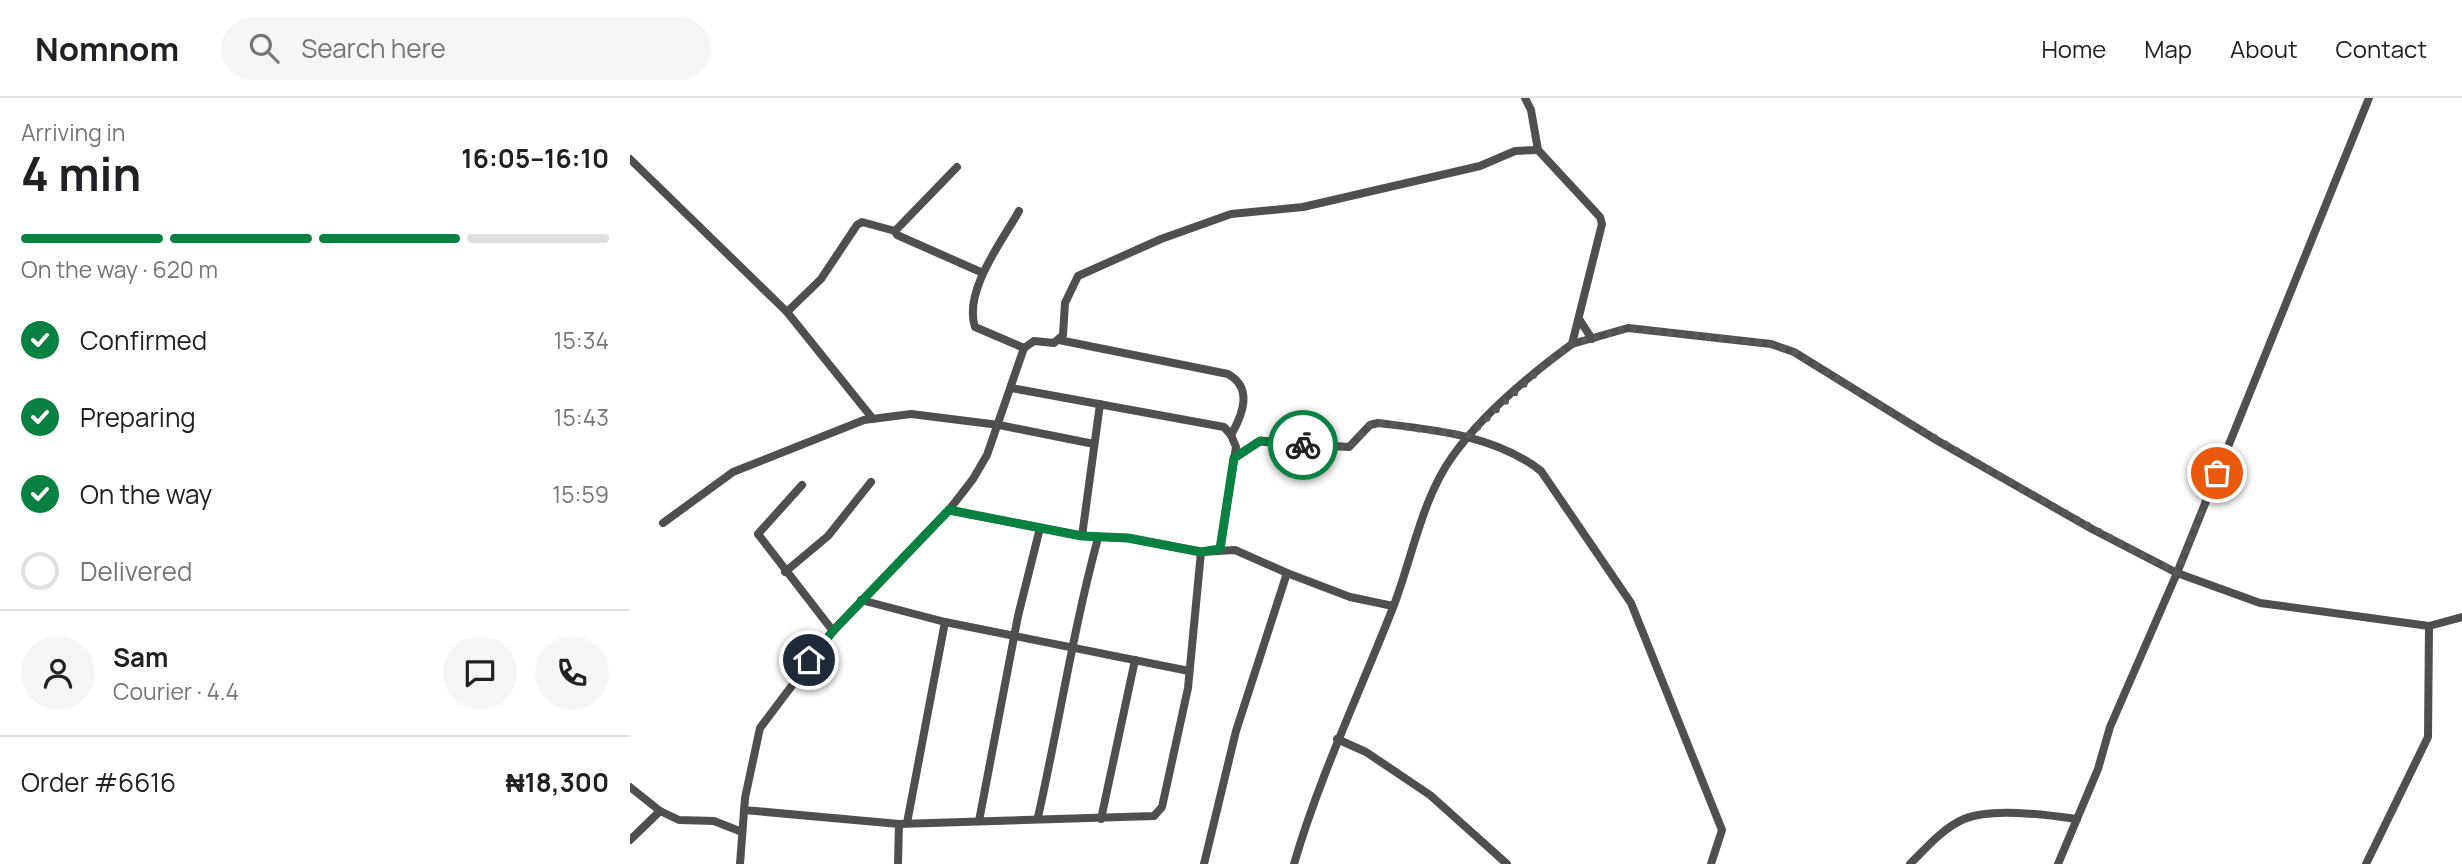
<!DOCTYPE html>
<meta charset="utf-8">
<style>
body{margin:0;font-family:Manrope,sans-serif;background:#f6f6f6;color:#202124;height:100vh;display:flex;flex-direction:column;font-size:26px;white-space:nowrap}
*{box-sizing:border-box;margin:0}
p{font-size:23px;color:#757577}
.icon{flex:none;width:38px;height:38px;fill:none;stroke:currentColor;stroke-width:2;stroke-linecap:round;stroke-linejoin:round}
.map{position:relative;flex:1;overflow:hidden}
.drawer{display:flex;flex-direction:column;background:#fff;width:630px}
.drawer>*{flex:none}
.pin{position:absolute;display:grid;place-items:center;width:60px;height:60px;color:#fff;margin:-30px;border:4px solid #fff;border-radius:50%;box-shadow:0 2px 7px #0007}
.courier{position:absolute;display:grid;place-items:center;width:70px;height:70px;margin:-35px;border:5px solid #0b8043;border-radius:50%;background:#fff;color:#222;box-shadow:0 2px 9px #0007}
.headline em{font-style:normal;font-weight:700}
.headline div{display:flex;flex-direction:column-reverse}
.headline{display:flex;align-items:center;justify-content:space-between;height:119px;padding:0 21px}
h1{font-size:46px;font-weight:700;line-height:52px}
.bar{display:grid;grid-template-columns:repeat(4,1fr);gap:10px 7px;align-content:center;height:84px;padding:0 21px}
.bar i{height:9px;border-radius:5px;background:#e0e0e0}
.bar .selected{background:#0b8043}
.bar p{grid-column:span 4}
.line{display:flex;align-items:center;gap:18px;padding:0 21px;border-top:2px solid #e0e0e0}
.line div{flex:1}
.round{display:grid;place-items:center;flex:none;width:74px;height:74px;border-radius:37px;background:#f6f6f6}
ol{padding:0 21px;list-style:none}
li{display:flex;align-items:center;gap:21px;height:77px}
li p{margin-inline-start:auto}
li .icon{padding:7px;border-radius:50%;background:#0b8043;color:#fff;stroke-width:4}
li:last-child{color:#757577}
li i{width:38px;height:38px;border:4px solid #e0e0e0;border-radius:50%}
header{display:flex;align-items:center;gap:42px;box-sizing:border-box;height:98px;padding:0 35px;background:#fff;border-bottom:2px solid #e0e0e0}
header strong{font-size:33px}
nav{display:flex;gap:38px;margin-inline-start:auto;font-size:24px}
.search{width:490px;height:63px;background:#f6f6f6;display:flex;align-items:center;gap:18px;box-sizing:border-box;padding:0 24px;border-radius:38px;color:#757577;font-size:26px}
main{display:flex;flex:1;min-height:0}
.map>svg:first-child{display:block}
</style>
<header>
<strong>Nomnom</strong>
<div class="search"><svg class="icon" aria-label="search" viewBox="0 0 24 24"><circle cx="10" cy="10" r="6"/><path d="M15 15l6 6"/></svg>Search here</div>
<nav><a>Home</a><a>Map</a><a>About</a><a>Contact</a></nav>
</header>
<main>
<section class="drawer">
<div class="headline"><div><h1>4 min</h1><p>Arriving in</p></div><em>16:05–16:10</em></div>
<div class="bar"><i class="selected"></i><i class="selected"></i><i class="selected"></i><i></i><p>On the way · 620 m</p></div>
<ol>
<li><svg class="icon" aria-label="check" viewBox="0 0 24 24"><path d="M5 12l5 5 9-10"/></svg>Confirmed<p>15:34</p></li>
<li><svg class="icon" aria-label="check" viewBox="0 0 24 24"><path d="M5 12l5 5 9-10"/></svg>Preparing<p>15:43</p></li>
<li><svg class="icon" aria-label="check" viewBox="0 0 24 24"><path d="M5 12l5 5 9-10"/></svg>On the way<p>15:59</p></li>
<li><i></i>Delivered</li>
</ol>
<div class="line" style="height:126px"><a class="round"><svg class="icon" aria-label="person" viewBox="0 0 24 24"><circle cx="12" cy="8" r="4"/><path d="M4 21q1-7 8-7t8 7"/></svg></a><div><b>Sam</b><p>Courier · 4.4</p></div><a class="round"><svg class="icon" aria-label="chat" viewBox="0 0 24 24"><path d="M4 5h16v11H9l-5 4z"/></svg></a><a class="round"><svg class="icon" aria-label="phone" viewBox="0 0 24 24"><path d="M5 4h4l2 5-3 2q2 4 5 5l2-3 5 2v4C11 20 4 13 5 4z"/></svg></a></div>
<div class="line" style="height:91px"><div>Order #6616</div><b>₦18,300</b></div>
</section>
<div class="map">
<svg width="1832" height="766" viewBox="0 0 1832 766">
<rect width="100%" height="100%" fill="#fff"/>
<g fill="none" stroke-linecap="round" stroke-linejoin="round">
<g stroke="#4f4f4f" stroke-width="8">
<polyline points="0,61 157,214 243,321"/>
<polyline points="327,69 265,133 267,137 353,175"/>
<path d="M 389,113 C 373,142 333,193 345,229 L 394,250"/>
<polyline points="157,214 191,181 227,127 232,124 265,133"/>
<polyline points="949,221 962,241"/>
<path d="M 429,242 L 598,276 C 623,290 613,316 601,337"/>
<polyline points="942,246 998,230 1141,246 1164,254 1308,343 1462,431 1547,475 1630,505 1799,528 1832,519"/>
<polyline points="381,290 594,329 601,337 606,349 590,451"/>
<path d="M 604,360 L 630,343 L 719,349 L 740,327 L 748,325 C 805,332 865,337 911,373 L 1001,505 L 1092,732 L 1081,766"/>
<polyline points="172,387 128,436 203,533"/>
<polyline points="319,412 452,438 498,440 571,454"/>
<polyline points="33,425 103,374 234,322 281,316 369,327 464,346"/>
<polyline points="452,438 470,306"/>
<polyline points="155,474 198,438 241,384"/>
<polyline points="231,502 315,524 559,573"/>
<polyline points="707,641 736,654 800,697 877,766"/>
<polyline points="0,689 30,713 49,722 84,723 112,734"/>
<polyline points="114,712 269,726 524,718 532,709 558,590 571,454 605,452 657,475"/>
<path d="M 408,719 C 429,626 443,532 468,440"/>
<polyline points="471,721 505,562"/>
<polyline points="349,723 388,518 410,430"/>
<polyline points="277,725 315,524"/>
<polyline points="0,742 30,713"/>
<polyline points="110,766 115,700 130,630 203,533 319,412 343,381 357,357 394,250 404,243 424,245 433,237 435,205 448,178 531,141 601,116 673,109 850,68 885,53 908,52"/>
<polyline points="268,766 269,726"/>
<polyline points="574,766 606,633 657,475 720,499 763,508"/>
<path d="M 664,766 C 690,677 730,594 764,507 C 782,460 792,401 822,359 C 851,318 901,276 942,246 L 972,126 L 970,119 L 908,52 L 901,12 L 895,0"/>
<path d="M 1280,766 C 1296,750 1313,730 1334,721 C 1362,709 1417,717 1447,721"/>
<polyline points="1428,766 1468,671 1480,629 1547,475 1739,0"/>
<polyline points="1736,766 1798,639 1799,528"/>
</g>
</g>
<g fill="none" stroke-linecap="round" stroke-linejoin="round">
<path stroke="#595959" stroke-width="7" stroke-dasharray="0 12.6" d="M 673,347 L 719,349 L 740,327 L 748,325 L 838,338 L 918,264 L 942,246 L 998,230 L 1141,246 L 1164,254 C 1289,332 1416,407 1547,475 L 1587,375"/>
<polyline stroke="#0b8043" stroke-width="9" points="179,562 203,533 319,412 452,438 498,440 571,454 590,451 604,360 630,343 673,347"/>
</g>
</svg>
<div class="pin" style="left:1587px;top:375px;background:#ea580c"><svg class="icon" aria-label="bag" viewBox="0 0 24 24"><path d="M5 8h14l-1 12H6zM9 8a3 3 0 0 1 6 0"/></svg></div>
<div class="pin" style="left:179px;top:562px;background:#1f2937"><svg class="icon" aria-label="home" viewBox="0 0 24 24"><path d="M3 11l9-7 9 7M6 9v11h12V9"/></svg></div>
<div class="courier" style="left:673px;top:347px"><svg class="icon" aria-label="bike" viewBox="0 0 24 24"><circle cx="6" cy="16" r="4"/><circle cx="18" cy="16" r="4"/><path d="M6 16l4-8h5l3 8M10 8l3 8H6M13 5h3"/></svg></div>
</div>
</main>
